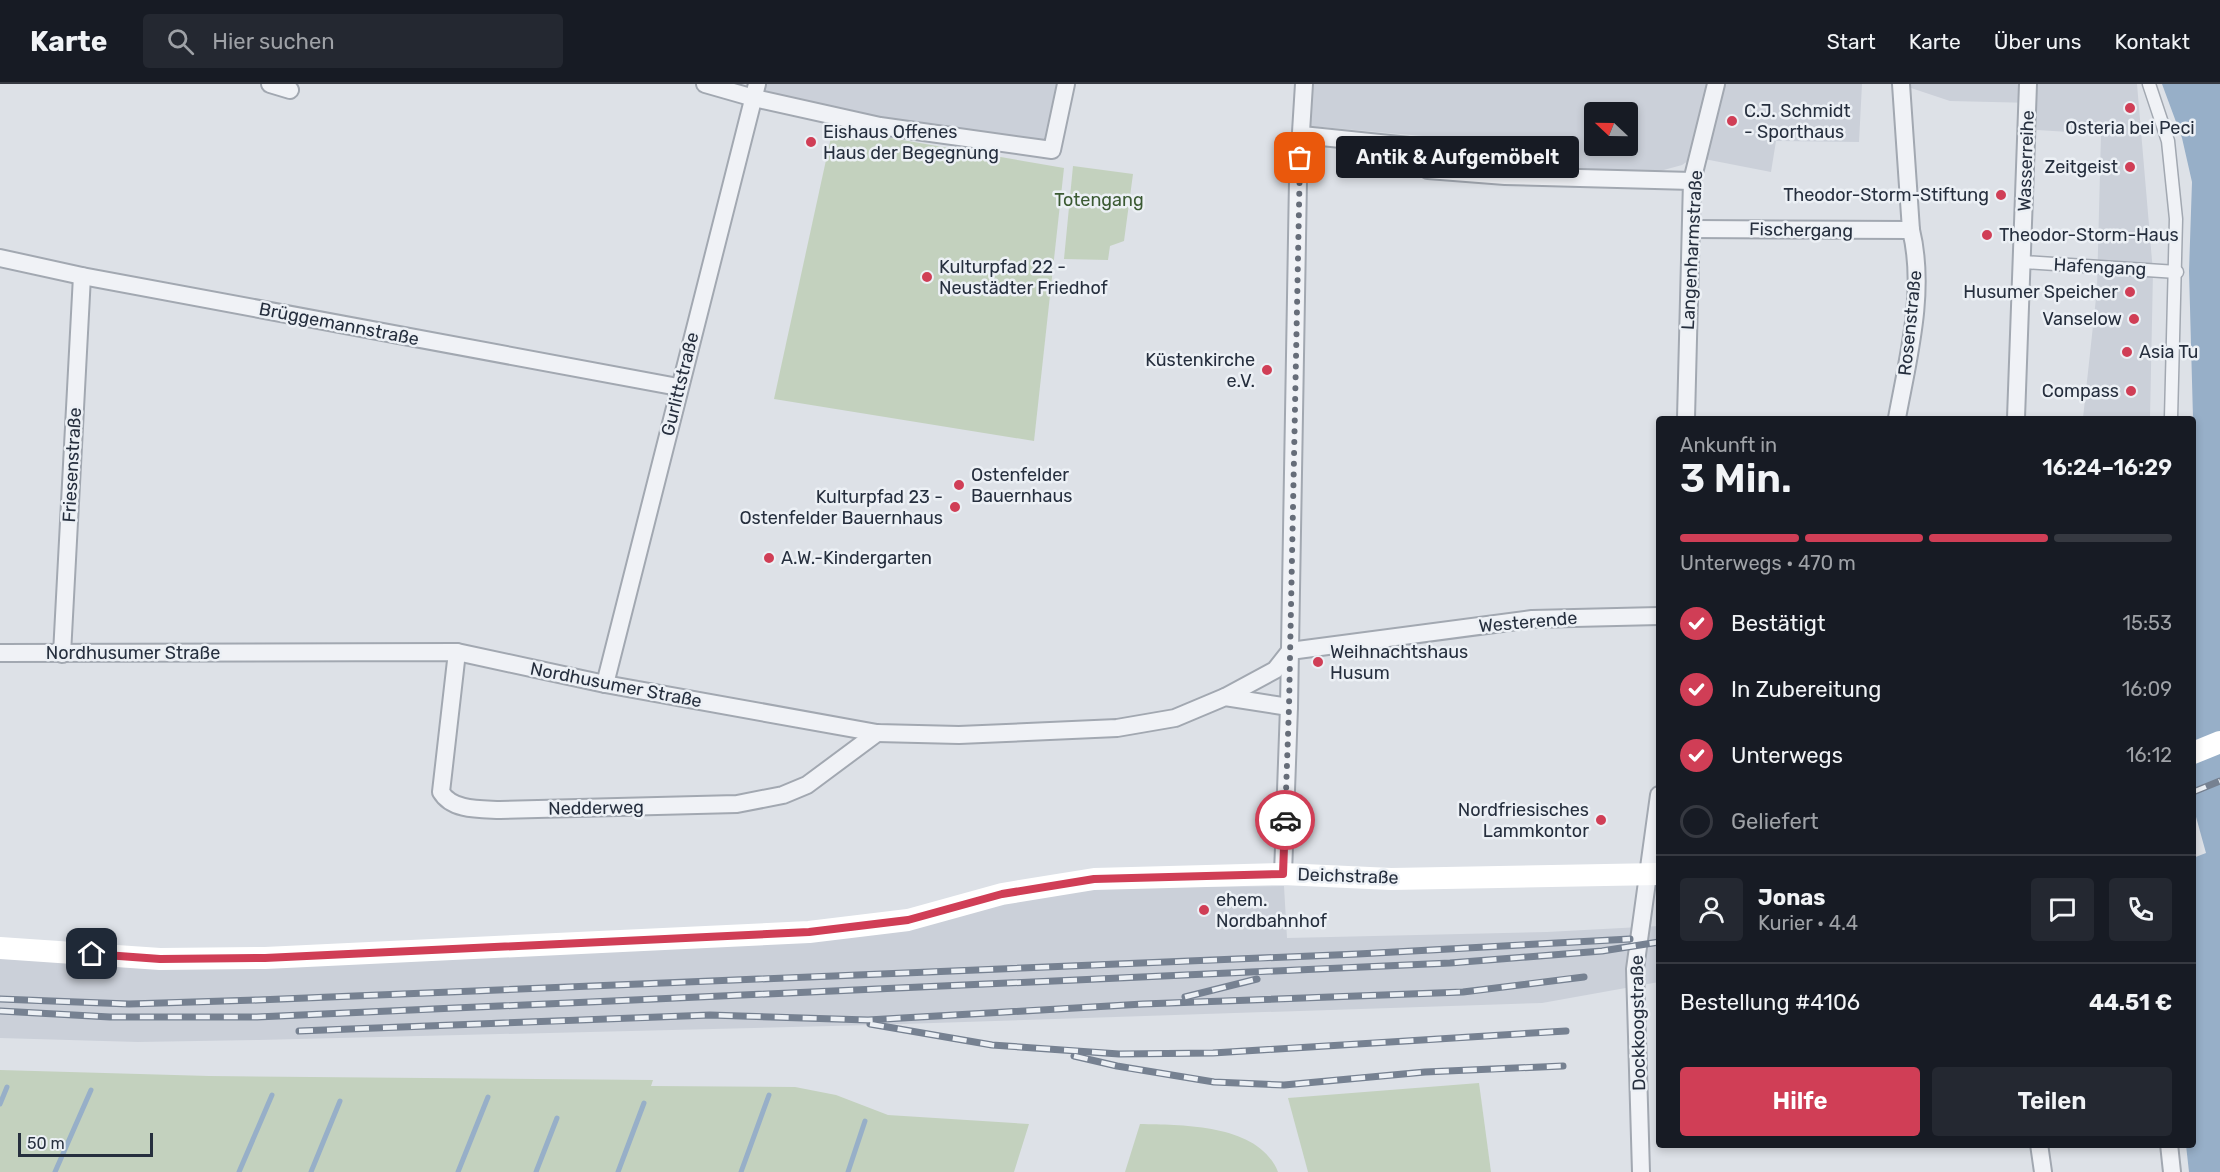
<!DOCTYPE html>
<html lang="de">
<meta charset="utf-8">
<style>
body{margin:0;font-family:Rubik,sans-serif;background:#242831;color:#f1f3f6;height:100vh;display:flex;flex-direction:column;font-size:22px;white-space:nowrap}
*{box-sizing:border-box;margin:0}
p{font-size:20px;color:#9ea1a6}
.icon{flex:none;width:33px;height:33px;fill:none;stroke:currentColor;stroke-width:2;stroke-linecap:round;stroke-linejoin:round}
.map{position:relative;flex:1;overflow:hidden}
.sheet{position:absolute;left:1656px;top:332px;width:540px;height:732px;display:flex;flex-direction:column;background:#171b24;border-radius:6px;box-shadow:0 3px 9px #0003}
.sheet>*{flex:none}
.needle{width:39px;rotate:292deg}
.fabs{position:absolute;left:1584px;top:18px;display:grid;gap:12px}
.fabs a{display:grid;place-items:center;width:54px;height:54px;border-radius:6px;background:#171b24;box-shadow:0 3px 9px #0003;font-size:30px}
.scale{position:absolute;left:18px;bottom:15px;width:135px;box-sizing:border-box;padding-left:6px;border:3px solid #262f3e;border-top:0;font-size:16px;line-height:21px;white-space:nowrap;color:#262f3e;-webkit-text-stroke:4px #ecf0f5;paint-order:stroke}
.pin{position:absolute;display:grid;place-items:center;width:51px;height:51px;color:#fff;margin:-26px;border-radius:12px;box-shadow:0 3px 9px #0006}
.courier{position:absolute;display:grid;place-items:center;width:60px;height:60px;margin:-30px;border:4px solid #d03e56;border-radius:50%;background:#fff;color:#222;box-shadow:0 2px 8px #0007}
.bubble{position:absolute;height:42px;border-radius:6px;background:#171b24;box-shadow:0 3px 9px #0003;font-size:20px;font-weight:600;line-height:42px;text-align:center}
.headline em{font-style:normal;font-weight:600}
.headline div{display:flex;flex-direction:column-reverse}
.headline{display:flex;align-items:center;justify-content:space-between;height:102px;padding:0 24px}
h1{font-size:39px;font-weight:600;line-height:45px}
.bar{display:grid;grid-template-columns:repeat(4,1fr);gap:9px 6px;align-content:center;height:72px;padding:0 24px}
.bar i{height:8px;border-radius:4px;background:#363941}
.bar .current{background:#d03e56}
.bar p{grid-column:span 4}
.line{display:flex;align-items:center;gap:15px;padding:0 24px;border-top:2px solid #363941}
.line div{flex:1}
.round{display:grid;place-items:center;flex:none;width:63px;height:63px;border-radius:6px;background:#242831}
ol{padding:0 24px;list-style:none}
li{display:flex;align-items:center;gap:18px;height:66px}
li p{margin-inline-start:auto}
li .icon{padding:6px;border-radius:50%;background:#d03e56;color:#fff;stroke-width:4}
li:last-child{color:#9ea1a6}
li i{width:33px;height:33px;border:3px solid #363941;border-radius:50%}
.button{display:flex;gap:12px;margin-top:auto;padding:12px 24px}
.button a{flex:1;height:69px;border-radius:6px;background:#d03e56;color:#fff;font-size:24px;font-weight:600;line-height:69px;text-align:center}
.button a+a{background:#242831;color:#f1f3f6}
header{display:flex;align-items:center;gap:36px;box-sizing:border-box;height:84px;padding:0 30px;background:#171b24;border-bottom:2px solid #363941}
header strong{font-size:28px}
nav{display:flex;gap:33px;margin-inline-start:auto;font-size:21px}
.search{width:420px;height:54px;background:#242831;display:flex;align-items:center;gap:15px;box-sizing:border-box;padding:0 21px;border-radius:6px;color:#9ea1a6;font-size:22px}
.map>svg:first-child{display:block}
</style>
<header>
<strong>Karte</strong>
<div class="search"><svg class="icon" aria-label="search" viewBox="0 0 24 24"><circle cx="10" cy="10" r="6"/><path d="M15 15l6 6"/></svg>Hier suchen</div>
<nav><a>Start</a><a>Karte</a><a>Über uns</a><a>Kontakt</a></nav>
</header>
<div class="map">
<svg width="2220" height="1088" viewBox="0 0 2220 1088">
<rect width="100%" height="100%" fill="#dde1e7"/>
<g fill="#cbd0d9" fill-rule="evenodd">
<polygon points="762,0 1063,0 1050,63 881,39 760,12"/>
<path d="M 1299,0 L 1862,0 L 1859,58 L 1776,57 L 1771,88 L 1694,73 L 1682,81 L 1660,87 L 1595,86 L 1432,75 L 1434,53 L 1310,42 L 1311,2 ZM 1594,28 L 1628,28 L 1628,62 L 1594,62 Z"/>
<polygon points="1908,0 2137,0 2153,188 2150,334 2083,334 2097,205 2101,50 2037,46 2037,19 1950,17 1908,3"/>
<polygon points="1284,802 1287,854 1547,848 1659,842 1659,898 1542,919 872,941 258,956 138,958 0,954 0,875 809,858 1003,819 1096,804"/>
</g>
<g fill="#c3d1be">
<polygon points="833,44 1064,84 1034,357 774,315"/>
<polygon points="1073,82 1133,90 1124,157 1110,162 1108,176 1064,175"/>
<polygon points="0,986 209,992 653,996 651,1002 795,1003 836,1011 888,1031 1029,1040 1014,1088 0,1088"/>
<polygon points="1479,999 1491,1088 1308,1088 1288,1014"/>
<path d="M 1140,1040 C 1184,1041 1259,1040 1278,1088 L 1125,1088 Z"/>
</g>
<polygon fill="#97afc8" points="2162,0 2220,0 2220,1088 2189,1088 2186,1061 2193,1060 2193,774 2206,769 2193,722 2193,334 2189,187 2192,98 2182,54"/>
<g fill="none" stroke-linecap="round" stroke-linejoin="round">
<g stroke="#97afc8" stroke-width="5">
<polyline points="0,1020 7,1003"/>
<polyline points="55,1088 91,1006"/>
<polyline points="239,1088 272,1011"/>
<polyline points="311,1088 340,1017"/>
<polyline points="458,1088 488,1013"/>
<polyline points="536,1088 557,1034"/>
<polyline points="618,1088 644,1019"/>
<polyline points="741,1088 769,1011"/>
<polyline points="848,1088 865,1037"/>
</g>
<g stroke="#a2a8b1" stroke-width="15">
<g id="pedestrian">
<polyline points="2149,0 2168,57 2176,135 2171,334"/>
<polyline points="2024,178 2177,188"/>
</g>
</g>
<g stroke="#a2a8b1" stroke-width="20">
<g id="minor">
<polyline points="270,0 290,6"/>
<polyline points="705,0 754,14 880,42 1052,66 1066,0"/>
<polyline points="1302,51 1409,62 1420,69 1428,86 1505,92 1692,97"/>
<polyline points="1691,145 1911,146"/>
<polyline points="0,174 82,192 678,303"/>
<polyline points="1686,334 1692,97 1716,0"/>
<path d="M 1897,334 C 1908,274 1926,207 1911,146 L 1901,0"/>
<polyline points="2016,334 2028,0"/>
<polyline points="1290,567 1532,535 1659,532"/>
<path d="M 457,568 L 441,708 C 452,727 481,725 500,726 L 737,720 L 783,711 L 807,701 L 877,649"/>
<polyline points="0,569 457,568 605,600 877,649 959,651 1117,644 1175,634 1225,613 1289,623"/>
<polyline points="62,570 82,192"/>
<polyline points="605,600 757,0"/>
<polyline points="1225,613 1275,586 1290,567"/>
<polyline points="1283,790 1289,623 1298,96 1304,0"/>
<polyline points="2039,1060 2043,1088"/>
<polyline points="2169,1060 2172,1088"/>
<polyline points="1641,1088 1635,885 1659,711"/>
</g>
</g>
<use href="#pedestrian" stroke="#f0f2f6" stroke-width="12"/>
<use href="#minor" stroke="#f0f2f6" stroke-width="16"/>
<g stroke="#fff" stroke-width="22">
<polyline points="2193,669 2220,658"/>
<polyline points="0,864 160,875 265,874 809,848 908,836 1002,810 1094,795 1283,790 1391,795 1659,790"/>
</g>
<g stroke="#768191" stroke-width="7">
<g id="rail">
<polyline points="2193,708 2220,697"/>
<polyline points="1185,913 1257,895"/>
<polyline points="0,915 129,920 258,916 1358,870 1630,855"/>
<polyline points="0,927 110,933 257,933 1450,879 1602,867 1659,858"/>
<polyline points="870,940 992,961 1119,970 1213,969 1566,947"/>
<polyline points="299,947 710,931 868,936 1143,920 1463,908 1584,893"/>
<polyline points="1074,972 1117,982 1214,998 1284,1001 1425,988 1563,982"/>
</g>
</g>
<use href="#rail" stroke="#ecf0f5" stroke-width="4.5" stroke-dasharray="14" stroke-linecap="butt"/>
</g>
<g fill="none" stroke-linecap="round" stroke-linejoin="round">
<polyline stroke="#666d79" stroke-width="6" stroke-dasharray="0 10.8" points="1285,736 1289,623 1300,74"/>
<polyline stroke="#d03e56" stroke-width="8" points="92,870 160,875 265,874 809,848 908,836 1002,810 1094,795 1283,790 1285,736"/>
</g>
<g fill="#d03e56" stroke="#ecf0f5" stroke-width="2">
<circle cx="2130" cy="24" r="6"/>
<circle cx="1732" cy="37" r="6"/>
<circle cx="811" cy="58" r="6"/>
<circle cx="2130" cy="83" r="6"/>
<circle cx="2001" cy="111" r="6"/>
<circle cx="1987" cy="151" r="6"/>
<circle cx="927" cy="193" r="6"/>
<circle cx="2130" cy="208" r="6"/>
<circle cx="2134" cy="235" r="6"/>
<circle cx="2127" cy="268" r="6"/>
<circle cx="1267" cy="286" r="6"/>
<circle cx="2131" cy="307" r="6"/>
<circle cx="959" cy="401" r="6"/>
<circle cx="955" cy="423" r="6"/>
<circle cx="769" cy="474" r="6"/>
<circle cx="1318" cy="578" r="6"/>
<circle cx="1601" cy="736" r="6"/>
<circle cx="1204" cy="826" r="6"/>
</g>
<g text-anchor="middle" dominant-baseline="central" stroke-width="5" stroke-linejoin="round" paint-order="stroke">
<g font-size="18" fill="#262f3e" stroke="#ecf0f5" text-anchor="start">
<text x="1744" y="27">C.J. Schmidt<tspan x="1744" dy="21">- Sporthaus</tspan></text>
<text x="2130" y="44" text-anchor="middle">Osteria bei Peci</text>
<text x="823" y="48">Eishaus Offenes<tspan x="823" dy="21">Haus der Begegnung</tspan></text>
<text x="2118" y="83" text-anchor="end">Zeitgeist</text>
<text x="1989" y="111" text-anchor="end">Theodor-Storm-Stiftung</text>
<text x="1999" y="151">Theodor-Storm-Haus</text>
<text x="939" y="183">Kulturpfad 22 -<tspan x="939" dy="21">Neustädter Friedhof</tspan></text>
<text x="2118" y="208" text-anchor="end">Husumer Speicher</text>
<text x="2122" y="235" text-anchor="end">Vanselow</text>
<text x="2139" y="268">Asia Tu</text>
<text x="1255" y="276" text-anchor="end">Küstenkirche<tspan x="1255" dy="21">e.V.</tspan></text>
<text x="2119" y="307" text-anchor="end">Compass</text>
<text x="971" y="391">Ostenfelder<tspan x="971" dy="21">Bauernhaus</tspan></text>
<text x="943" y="413" text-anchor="end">Kulturpfad 23 -<tspan x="943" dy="21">Ostenfelder Bauernhaus</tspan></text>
<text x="781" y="474">A.W.-Kindergarten</text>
<text x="1330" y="568">Weihnachtshaus<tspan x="1330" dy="21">Husum</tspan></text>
<text x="1589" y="726" text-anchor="end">Nordfriesisches<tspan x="1589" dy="21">Lammkontor</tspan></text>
<text x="1216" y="816">ehem.<tspan x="1216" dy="21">Nordbahnhof</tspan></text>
</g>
<g font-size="18" fill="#262f3e" stroke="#ecf0f5">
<text transform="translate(2026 77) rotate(-88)">Wasserreihe</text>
<text transform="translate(1801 146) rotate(1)">Fischergang</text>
<text transform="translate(1692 166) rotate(-87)">Langenharmstraße</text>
<text transform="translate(2100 183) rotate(3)">Hafengang</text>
<text transform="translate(1910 239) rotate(-84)">Rosenstraße</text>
<text transform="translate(339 240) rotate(11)">Brüggemannstraße</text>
<text transform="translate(680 300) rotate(-76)">Gurlittstraße</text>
<text transform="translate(72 381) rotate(-87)">Friesenstraße</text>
<text transform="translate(1528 538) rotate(-5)">Westerende</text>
<text x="133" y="569">Nordhusumer Straße</text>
<text transform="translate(616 601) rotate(11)">Nordhusumer Straße</text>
<text transform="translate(596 724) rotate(-1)">Nedderweg</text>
<text transform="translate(1348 792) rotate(2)">Deichstraße</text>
<text transform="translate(1638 939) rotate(-91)">Dockkoogstraße</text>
</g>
<g font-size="18" fill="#3b5a33" stroke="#ecf0f5">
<text x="1099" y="116">Totengang</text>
</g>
</g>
</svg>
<div class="fabs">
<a><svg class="needle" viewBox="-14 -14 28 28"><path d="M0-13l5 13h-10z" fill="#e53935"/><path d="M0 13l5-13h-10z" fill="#9ea1a6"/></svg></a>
</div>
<div class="scale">50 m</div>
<div class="pin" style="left:1300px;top:74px;background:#ea580c"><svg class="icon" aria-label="bag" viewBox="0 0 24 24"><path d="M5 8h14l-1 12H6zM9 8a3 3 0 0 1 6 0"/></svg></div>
<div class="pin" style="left:92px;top:870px;background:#1f2937"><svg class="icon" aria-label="home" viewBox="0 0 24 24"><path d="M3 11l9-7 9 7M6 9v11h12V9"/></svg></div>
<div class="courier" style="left:1285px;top:736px"><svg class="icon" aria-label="car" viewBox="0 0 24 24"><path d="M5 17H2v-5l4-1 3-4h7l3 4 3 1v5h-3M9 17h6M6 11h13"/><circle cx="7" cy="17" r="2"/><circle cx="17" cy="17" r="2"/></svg></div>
<div class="bubble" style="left:1336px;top:52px;width:243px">Antik &amp; Aufgemöbelt</div>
<section class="sheet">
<div class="headline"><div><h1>3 Min.</h1><p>Ankunft in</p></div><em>16:24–16:29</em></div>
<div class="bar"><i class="current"></i><i class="current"></i><i class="current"></i><i></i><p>Unterwegs · 470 m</p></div>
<ol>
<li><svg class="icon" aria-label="check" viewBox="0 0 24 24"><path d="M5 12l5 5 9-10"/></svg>Bestätigt<p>15:53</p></li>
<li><svg class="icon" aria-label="check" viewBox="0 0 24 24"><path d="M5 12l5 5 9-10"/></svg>In Zubereitung<p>16:09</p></li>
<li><svg class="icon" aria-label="check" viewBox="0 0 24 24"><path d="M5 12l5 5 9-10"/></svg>Unterwegs<p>16:12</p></li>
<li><i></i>Geliefert</li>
</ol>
<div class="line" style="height:108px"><a class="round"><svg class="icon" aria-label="person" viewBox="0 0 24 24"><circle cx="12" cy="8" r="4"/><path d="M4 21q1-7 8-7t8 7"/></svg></a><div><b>Jonas</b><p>Kurier · 4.4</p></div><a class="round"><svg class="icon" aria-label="chat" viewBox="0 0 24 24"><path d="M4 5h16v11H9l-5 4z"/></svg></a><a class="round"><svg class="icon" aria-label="phone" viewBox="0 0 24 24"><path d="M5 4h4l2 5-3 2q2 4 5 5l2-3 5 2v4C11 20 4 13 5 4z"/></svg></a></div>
<div class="line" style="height:78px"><div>Bestellung #4106</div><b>44.51 €</b></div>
<div class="button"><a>Hilfe</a><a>Teilen</a></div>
</section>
</div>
